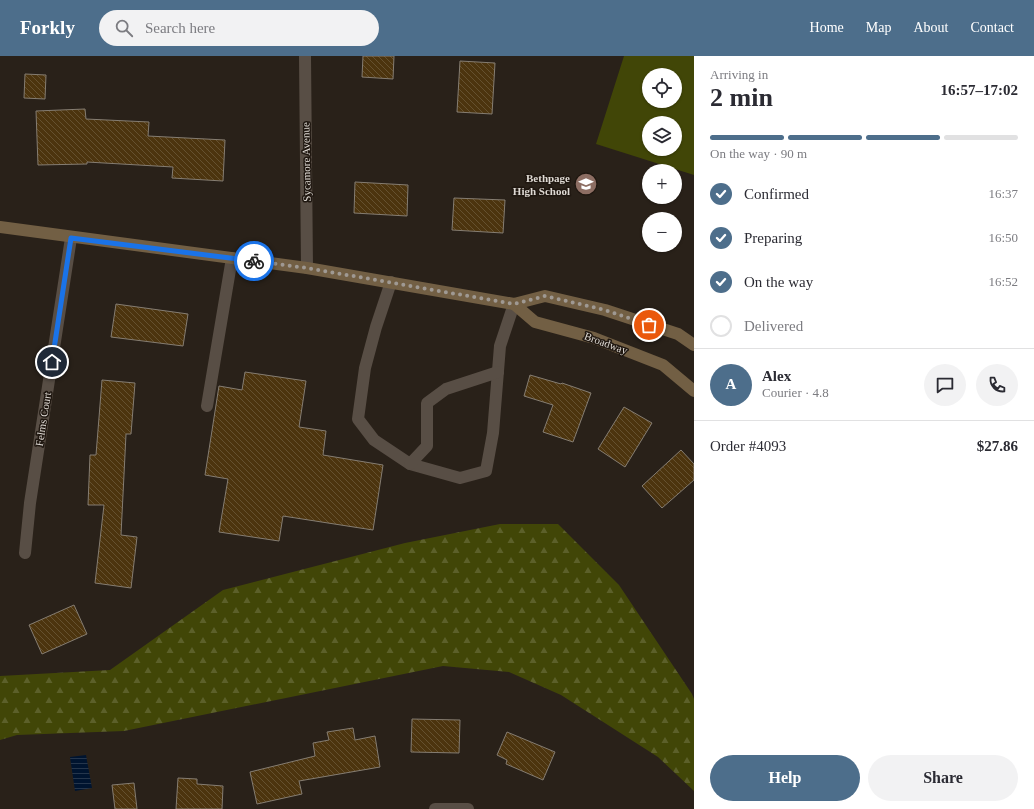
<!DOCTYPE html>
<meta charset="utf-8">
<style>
body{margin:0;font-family:"Times New Roman",serif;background:#f2f2f3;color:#2b2b33;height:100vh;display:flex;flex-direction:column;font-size:15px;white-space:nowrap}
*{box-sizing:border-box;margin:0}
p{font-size:13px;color:#7c7c81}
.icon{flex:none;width:22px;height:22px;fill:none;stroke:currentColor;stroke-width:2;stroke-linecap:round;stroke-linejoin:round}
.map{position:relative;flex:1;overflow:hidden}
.sheet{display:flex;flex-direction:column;background:#fff;width:340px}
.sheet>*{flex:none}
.buttons{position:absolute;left:642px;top:12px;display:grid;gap:8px}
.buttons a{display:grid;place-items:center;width:40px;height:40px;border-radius:50%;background:#fff;box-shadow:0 1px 3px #0004;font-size:20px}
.pin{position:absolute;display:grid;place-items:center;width:34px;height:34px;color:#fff;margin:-17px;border:2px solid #fff;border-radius:50%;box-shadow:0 1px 4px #0007}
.courier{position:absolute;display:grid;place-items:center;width:40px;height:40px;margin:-20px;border:3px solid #1a73e8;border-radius:50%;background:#fff;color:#222;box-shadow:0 1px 5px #0007}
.overview em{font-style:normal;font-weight:700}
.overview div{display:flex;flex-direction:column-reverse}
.overview{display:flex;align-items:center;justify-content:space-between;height:68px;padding:0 16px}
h1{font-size:26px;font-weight:700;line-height:30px}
.bar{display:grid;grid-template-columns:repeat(4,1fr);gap:6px 4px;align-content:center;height:48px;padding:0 16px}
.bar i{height:5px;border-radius:3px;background:#e1e1e2}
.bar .active{background:#4d6e8b}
.bar p{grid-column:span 4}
.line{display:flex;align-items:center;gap:10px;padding:0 16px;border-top:1px solid #e1e1e2}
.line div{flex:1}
.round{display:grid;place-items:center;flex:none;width:42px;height:42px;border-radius:21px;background:#f2f2f3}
ol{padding:0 16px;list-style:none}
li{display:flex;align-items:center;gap:12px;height:44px}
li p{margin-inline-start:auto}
li .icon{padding:4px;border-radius:50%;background:#4d6e8b;color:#fff;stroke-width:4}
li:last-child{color:#7c7c81}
li i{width:22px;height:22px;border:2px solid #e1e1e2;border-radius:50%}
.button{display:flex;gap:8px;margin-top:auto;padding:8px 16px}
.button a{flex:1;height:46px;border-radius:24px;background:#4d6e8b;color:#fff;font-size:16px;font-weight:700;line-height:46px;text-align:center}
.button a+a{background:#f2f2f3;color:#2b2b33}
header{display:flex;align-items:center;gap:24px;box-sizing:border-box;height:56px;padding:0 20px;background:#4d6e8b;color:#fff}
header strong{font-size:19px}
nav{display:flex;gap:22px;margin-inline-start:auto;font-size:14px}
.search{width:280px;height:36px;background:#f2f2f3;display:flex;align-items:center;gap:10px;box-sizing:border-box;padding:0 14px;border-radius:22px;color:#7c7c81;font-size:15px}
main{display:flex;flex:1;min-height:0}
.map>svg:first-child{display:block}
</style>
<header>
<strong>Forkly</strong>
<div class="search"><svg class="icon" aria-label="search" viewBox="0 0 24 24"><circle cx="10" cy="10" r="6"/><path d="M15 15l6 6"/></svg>Search here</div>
<nav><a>Home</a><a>Map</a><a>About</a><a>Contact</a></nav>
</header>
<main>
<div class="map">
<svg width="694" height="753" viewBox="0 0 694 753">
<defs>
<pattern id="forest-firs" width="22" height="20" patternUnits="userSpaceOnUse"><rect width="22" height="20" fill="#414607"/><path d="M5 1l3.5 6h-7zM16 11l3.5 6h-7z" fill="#5c602a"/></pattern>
<pattern id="water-rules" width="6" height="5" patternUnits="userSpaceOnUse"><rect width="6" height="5" fill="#00142f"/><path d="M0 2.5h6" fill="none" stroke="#25364c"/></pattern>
<pattern id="building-back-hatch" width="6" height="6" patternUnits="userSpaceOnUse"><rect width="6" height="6" fill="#4c340e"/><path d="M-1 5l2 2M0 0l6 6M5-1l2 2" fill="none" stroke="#655130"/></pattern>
</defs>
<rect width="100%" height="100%" fill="#292119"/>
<polygon fill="url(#forest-firs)" points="500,468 558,468 619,529 692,638 694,643 694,735 658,701 561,639 509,616 443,610 124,675 17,679 0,684 0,620 110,614 223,534 405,487"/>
<path fill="#414607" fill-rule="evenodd" d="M 624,0 L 694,0 L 694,119 L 596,88 ZM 649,19 L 675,19 L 675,45 L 649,45 ZM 649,67 L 675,67 L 675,93 L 649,93 Z"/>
<polygon fill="url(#water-rules)" points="86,699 92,732 75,735 70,701"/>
<g fill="url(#building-back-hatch)" stroke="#857d72">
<polygon points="363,0 394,0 393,23 362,21"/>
<polygon points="460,5 495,7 492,58 457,56"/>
<polygon points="25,18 46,19 45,43 24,42"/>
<polygon points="85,53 86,63 149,66 148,80 225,84 223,125 172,122 173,111 87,106 87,108 38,109 36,55"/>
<polygon points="355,126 408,129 407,160 354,157"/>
<polygon points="454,142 505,144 503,177 452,174"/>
<polygon points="116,248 188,258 183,290 111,281"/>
<polygon points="245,316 306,325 299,371 326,375 323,399 383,409 373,474 283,460 279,485 219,476 228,423 205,419 219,330 242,334"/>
<polygon points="530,319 561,328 562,327 591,337 573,386 543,376 553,349 524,340"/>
<polygon points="102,324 135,327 131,378 126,378 121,479 137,481 131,532 95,527 104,449 88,449 90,399 96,399"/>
<polygon points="624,351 652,367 625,411 598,393"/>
<polygon points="681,394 694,408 694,424 662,452 642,430"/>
<polygon points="74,549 87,578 42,598 29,569"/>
<polygon points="412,663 460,664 459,697 411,696"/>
<polygon points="353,672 355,684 375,680 380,711 299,725 302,738 257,748 250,716 315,700 313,687 329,684 327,676"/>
<polygon points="507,676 555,696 543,724 506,708 507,704 497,699"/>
<polygon points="178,722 197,723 197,728 223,730 222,753 176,753"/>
<polygon points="134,727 137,753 115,753 112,729"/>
</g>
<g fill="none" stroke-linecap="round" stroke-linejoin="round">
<g stroke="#584e45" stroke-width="12">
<polyline points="391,226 376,271 365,312 358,363 374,384 410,408 460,422 486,415 493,377 500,290 514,248"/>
<polyline points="207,350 232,202"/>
<polyline points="410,408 427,390 427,347 446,333 498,316"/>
</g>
<g stroke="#584e45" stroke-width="12">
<polyline points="305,0 307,212"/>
<polyline points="25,497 30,447 71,182"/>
<polyline points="435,753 468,753"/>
</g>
<g stroke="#725f44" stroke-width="12">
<polyline points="0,171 307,212 514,248 545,240 605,254 678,278 694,289"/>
<polyline points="514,248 535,266 594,282 663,309 694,335"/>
</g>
</g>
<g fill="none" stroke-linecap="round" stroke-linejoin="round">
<polyline stroke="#9f9993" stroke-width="4" stroke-dasharray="0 7.2" points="254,205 307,212 514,248 545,240 605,254 649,269"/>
<polyline stroke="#1a73e8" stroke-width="5" points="52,306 71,182 254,205"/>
</g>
<defs>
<g id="school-disc" transform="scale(1.15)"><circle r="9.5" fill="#8d6e63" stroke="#1f1710"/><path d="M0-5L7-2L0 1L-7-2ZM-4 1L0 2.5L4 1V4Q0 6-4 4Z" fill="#fff"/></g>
</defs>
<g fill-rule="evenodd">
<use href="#school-disc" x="586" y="128"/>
</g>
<g text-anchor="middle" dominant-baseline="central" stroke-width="3" stroke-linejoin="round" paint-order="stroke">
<g font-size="11" fill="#dfdad4" stroke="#1f1710">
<text transform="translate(306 106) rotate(-91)">Sycamore Avenue</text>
<text transform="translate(606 287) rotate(20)">Broadway</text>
<text transform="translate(43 363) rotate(-81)">Felms Court</text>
</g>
<g font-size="11" font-weight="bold" fill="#dfdad4" stroke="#1f1710" text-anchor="end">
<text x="570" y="122">Bethpage<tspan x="570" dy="13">High School</tspan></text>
</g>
</g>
</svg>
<div class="buttons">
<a><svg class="icon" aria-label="locate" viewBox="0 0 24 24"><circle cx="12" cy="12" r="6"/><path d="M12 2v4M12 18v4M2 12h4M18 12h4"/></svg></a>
<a><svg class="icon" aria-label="layers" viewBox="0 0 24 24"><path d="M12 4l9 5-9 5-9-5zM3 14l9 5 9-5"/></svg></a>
<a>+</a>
<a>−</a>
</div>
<div class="pin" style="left:649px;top:269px;background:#ea580c"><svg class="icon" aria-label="bag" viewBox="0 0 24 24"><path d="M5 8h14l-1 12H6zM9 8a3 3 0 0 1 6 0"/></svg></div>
<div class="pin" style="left:52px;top:306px;background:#1f2937"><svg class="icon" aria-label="home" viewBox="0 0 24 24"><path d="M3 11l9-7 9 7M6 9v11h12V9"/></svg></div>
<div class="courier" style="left:254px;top:205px"><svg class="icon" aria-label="bike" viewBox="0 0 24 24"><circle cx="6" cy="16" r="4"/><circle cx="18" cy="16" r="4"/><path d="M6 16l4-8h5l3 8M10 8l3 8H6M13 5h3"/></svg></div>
</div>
<section class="sheet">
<div class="overview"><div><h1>2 min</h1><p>Arriving in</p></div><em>16:57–17:02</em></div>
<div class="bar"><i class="active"></i><i class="active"></i><i class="active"></i><i></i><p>On the way · 90 m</p></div>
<ol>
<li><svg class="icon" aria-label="check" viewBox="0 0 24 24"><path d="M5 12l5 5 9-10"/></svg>Confirmed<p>16:37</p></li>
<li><svg class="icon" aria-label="check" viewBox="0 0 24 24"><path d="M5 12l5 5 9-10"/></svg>Preparing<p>16:50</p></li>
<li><svg class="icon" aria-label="check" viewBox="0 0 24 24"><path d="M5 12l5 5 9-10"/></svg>On the way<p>16:52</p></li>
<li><i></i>Delivered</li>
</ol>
<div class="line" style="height:72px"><b class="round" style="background:#4d6e8b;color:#fff">A</b><div><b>Alex</b><p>Courier · 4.8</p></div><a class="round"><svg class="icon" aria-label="chat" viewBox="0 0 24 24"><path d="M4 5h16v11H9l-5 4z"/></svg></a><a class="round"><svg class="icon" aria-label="phone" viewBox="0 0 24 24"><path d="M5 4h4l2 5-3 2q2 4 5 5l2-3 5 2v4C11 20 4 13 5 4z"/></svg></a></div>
<div class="line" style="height:52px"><div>Order #4093</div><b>$27.86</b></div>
<div class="button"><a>Help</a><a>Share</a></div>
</section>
</main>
